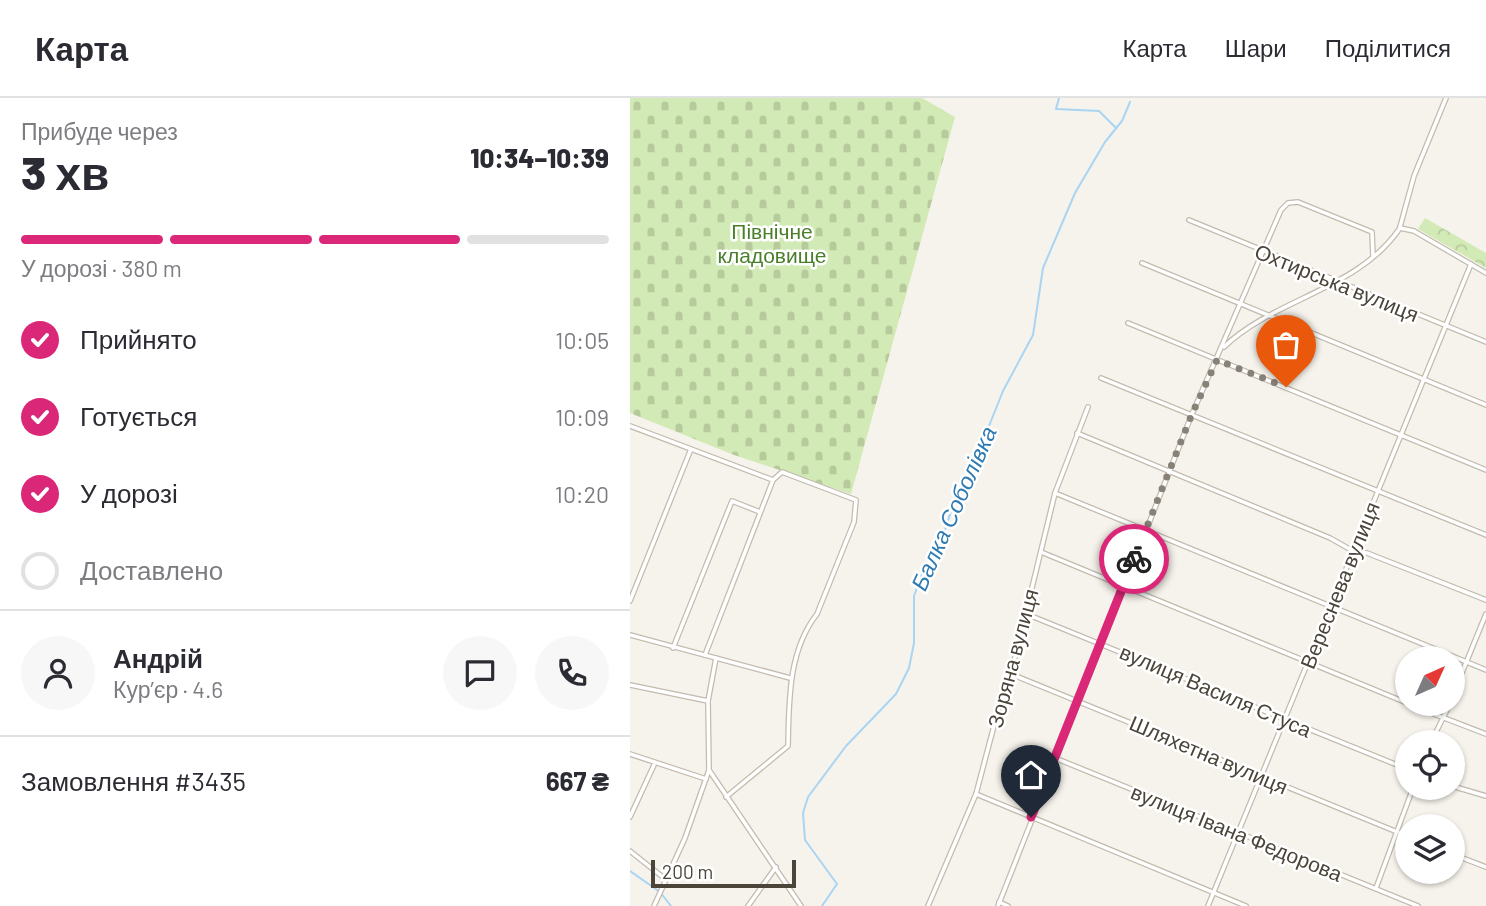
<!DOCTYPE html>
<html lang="uk">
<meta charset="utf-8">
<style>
body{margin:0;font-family:Barlow,sans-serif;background:#f7f7f7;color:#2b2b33;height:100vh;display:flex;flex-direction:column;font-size:26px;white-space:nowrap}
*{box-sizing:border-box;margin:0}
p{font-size:23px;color:#7c7c81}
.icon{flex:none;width:38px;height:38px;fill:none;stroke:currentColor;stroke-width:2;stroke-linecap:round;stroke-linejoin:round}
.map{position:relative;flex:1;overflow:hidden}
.sheet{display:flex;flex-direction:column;background:#fff;width:630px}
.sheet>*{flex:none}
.needle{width:46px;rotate:45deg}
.tools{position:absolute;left:765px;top:548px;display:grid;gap:14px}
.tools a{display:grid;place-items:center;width:70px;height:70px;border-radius:50%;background:#fff;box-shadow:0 2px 5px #0004;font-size:35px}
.scale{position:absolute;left:21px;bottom:18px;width:145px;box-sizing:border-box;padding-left:7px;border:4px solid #4b4439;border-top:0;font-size:19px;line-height:24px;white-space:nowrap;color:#4b4439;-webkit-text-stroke:5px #fff;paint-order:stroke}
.pin{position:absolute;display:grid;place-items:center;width:60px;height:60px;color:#fff;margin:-72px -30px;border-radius:50% 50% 50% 0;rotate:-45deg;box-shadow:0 0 7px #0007}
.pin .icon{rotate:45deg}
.courier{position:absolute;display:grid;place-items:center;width:70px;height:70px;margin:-35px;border:5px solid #db2777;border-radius:50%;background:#fff;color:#222;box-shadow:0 2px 9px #0007}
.overview em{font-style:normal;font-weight:800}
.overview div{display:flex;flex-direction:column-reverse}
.overview{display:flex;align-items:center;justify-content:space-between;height:119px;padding:0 21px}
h1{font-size:46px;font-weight:800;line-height:52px}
.bar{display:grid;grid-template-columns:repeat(4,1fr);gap:10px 7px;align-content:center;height:84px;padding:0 21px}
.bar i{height:9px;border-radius:5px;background:#e1e1e2}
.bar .selected{background:#db2777}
.bar p{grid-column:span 4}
.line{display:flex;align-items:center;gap:18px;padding:0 21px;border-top:2px solid #e1e1e2}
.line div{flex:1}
.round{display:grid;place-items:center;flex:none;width:74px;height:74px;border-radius:37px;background:#f7f7f7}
ol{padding:0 21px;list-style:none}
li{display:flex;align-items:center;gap:21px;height:77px}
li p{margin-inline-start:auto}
li .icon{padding:7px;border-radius:50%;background:#db2777;color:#fff;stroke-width:4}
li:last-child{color:#7c7c81}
li i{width:38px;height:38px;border:4px solid #e1e1e2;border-radius:50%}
header{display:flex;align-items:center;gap:42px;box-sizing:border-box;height:98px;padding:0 35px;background:#fff;border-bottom:2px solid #e1e1e2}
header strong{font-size:33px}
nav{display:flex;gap:38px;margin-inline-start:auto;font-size:24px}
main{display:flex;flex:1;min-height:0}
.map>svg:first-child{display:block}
</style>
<header>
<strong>Карта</strong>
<nav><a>Карта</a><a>Шари</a><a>Поділитися</a></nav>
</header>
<main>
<section class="sheet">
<div class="overview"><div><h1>3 хв</h1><p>Прибуде через</p></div><em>10:34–10:39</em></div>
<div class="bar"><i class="selected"></i><i class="selected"></i><i class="selected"></i><i></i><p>У дорозі · 380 m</p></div>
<ol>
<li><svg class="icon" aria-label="check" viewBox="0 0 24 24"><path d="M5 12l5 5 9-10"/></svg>Прийнято<p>10:05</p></li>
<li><svg class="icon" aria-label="check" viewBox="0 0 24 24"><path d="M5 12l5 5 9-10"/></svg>Готується<p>10:09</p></li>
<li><svg class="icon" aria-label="check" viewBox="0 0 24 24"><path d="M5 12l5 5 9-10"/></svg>У дорозі<p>10:20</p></li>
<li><i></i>Доставлено</li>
</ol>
<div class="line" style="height:126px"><a class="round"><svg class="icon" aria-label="person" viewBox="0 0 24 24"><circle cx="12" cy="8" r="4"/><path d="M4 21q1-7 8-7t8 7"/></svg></a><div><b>Андрій</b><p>Кур’єр · 4.6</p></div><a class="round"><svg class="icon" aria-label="chat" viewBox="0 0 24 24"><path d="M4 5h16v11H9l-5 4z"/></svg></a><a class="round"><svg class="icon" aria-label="phone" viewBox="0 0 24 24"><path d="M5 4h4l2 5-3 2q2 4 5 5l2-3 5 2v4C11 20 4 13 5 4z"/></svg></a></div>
<div class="line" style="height:91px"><div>Замовлення #3435</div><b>667 ₴</b></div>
</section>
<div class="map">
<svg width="856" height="808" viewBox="0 0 856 808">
<defs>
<pattern id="forest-crowns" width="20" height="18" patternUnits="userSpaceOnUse" patternTransform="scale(1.75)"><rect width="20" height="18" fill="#d2eab5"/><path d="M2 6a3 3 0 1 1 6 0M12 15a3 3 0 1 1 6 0" fill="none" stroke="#b6ca9c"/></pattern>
<pattern id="cemetery-stones" width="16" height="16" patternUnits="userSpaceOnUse" patternTransform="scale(1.75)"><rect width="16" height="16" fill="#d2eab5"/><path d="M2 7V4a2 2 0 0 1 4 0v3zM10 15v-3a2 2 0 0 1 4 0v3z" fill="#b6ca9c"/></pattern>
</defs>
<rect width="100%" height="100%" fill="#f6f3ec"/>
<polygon fill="url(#forest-crowns)" points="795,120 856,155 856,170 788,131"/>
<polygon fill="url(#cemetery-stones)" points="0,0 292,0 325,19 221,396 104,357 0,315"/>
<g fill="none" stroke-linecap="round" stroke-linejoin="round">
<g stroke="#a9d4f2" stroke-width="2">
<polyline points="429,0 426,11 469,13 486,30"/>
<polyline points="0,773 30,794 41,808"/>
<polyline points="192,808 207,786 175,742 173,715 178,699 216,648 266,596 279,570 284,545 284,498 292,476 308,453 327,395 347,358 373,293 403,237 413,170 445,95 475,44 492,23 500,4"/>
</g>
<g stroke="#c2bbae" stroke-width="6">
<g id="street">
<polyline points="559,122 856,244"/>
<polyline points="770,129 784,78 816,0"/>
<polyline points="770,130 784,133 856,175"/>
<polyline points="512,165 856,307"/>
<polyline points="498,225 856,372"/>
<path d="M 594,249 C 645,200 728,192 770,130"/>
<polyline points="471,280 856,437"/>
<polyline points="0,328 143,382"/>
<polyline points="447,335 700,440 723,453 737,455 856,502"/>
<polyline points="425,395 856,572"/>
<polyline points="411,454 777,605"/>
<polyline points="0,503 61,351"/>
<polyline points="394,515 777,671"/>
<polyline points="0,537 160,580"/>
<polyline points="43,550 102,403 130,414"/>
<path d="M 75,557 L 143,382 L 152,374 L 226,402 L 224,424 L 187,516 C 158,553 159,603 158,648 L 96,699"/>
<polyline points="381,576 777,738"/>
<polyline points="0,587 78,603"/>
<polyline points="822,599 856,516"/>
<polyline points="778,606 856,636"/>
<polyline points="801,644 820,606"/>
<polyline points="0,656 76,681"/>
<polyline points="425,660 788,808"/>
<polyline points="79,672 171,808"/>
<polyline points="822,688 856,698"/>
<polyline points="346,696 616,808"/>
<polyline points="0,719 24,667"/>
<polyline points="0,753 34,780"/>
<polyline points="822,756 856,769"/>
<polyline points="746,790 783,690"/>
<polyline points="369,804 378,808"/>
<polyline points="24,808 55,740 79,672 78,603 86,560"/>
<polyline points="118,808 146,769"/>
<polyline points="298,808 346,696 370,605 381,576 425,395 458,309"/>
<polyline points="368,808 562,316 651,112 658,105 668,104 742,134 743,158"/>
<polyline points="578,808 841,166"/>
</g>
</g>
<use href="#street" stroke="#fff" stroke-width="3.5"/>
</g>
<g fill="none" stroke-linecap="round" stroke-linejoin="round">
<polyline stroke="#878178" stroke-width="7" stroke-dasharray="0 12.6" points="504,461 562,316 587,262 656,289"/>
<polyline stroke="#db2777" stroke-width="9" points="401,719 504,461"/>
</g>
<g text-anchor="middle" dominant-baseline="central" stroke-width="5" stroke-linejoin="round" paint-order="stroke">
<g font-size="21" fill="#4a7f2a" stroke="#fff">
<text x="142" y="132">Північне<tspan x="142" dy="24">кладовище</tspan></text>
</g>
<g font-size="21" fill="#4b4439" stroke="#fff">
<text transform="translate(707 184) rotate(22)">Охтирська вулиця</text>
<text transform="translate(709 487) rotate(-68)">Вереснева вулиця</text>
<text transform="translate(382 560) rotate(-75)">Зоряна вулиця</text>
<text transform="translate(586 592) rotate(23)">вулиця Василя Стуса</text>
<text transform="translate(579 656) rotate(23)">Шляхетна вулиця</text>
<text transform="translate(607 734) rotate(22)">вулиця Івана Федорова</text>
</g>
<g font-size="23" font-style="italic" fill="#2e7ab2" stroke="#fff">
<text transform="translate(323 410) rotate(-66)">Балка Соболівка</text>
</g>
</g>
</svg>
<div class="tools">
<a><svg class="needle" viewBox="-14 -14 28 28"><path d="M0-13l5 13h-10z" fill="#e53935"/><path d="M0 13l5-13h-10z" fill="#7c7c81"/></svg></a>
<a><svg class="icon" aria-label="locate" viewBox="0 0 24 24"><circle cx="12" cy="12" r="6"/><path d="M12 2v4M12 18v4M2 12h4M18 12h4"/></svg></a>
<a><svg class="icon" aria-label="layers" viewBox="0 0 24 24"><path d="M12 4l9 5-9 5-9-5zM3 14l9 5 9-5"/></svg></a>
</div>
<div class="scale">200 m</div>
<div class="pin" style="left:656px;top:289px;background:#ea580c"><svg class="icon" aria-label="bag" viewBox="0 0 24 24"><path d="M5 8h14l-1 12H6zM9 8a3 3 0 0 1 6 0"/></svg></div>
<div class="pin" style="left:401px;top:719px;background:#1f2937"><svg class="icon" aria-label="home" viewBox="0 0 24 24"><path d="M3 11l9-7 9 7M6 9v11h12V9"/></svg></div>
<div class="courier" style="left:504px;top:461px"><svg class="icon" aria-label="bike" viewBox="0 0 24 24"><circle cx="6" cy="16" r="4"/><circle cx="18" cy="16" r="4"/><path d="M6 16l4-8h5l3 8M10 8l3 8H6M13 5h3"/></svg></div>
</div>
</main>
